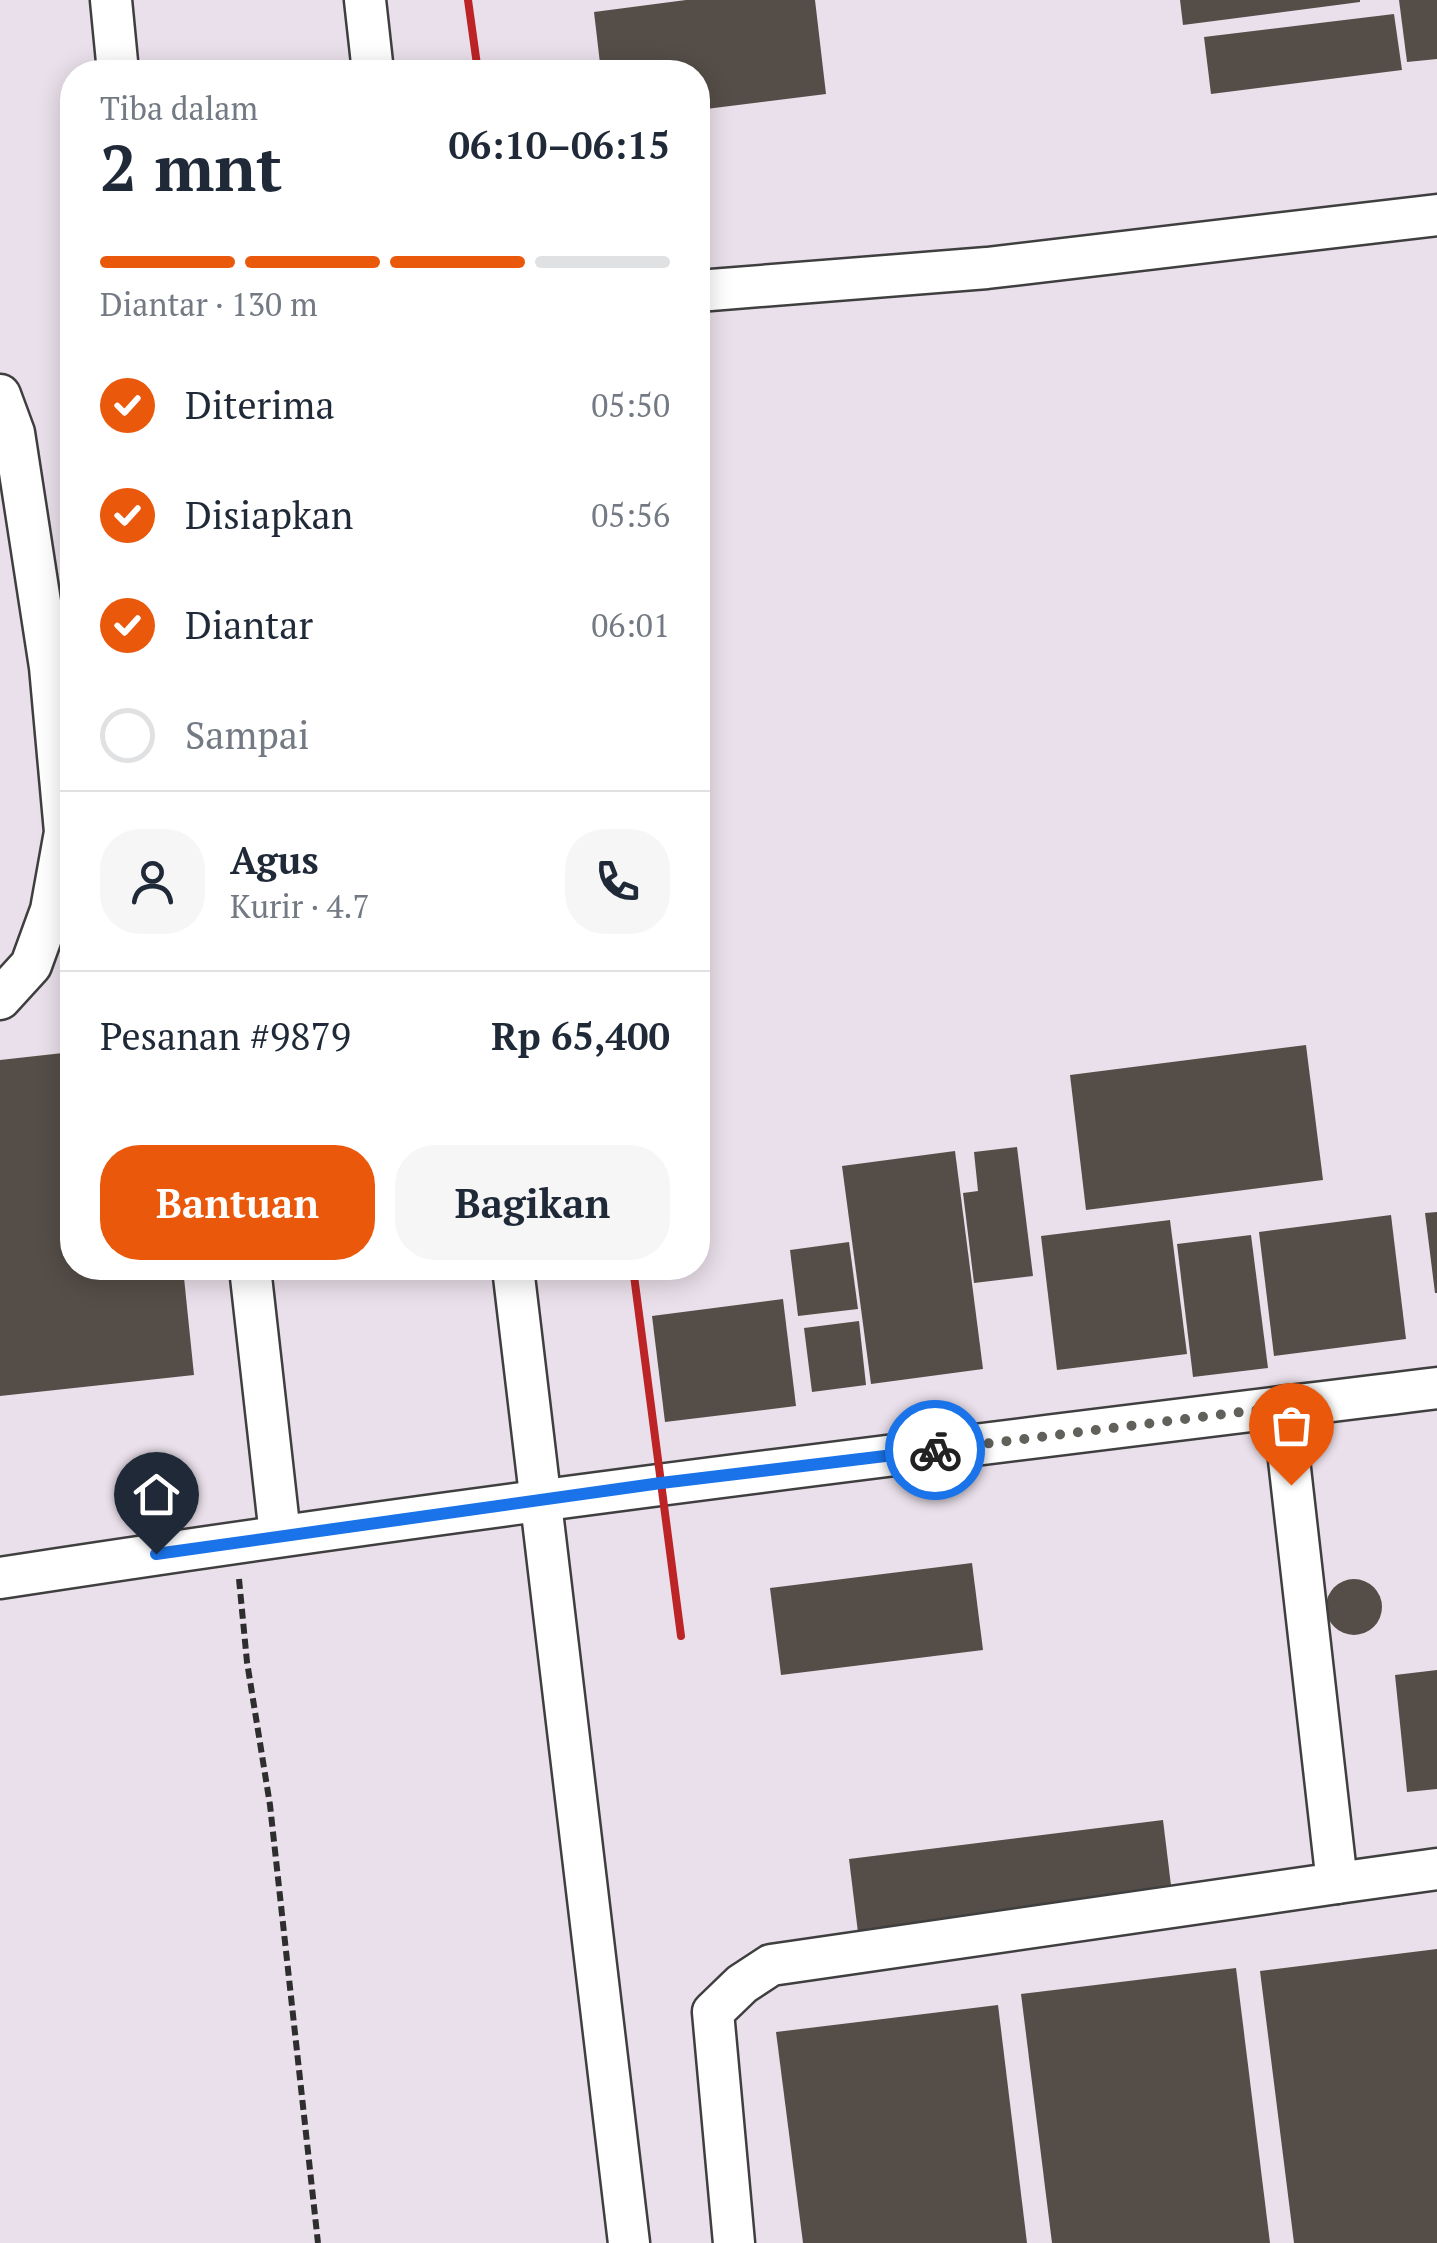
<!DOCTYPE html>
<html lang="id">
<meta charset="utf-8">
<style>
body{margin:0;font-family:"PT Serif",serif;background:#f6f6f7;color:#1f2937;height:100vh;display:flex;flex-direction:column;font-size:38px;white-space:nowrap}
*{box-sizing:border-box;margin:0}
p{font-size:32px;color:#747a83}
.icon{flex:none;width:55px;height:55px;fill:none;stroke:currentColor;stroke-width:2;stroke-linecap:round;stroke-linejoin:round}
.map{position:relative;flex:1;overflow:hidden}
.drawer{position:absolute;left:60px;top:60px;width:650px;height:1220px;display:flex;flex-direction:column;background:#fff;border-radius:40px;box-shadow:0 5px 25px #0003}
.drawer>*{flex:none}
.pin{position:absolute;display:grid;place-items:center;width:85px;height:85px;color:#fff;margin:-102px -42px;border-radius:50% 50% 50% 0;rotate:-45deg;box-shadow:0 0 10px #0007}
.pin .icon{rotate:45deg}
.courier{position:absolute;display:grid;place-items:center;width:100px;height:100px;margin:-50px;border:8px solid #1a73e8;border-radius:50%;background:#fff;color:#222;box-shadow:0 2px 12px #0007}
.summary em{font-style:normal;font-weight:700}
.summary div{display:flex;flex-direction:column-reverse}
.summary{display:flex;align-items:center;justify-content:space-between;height:170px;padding:0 40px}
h1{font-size:65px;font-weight:700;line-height:75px}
.bar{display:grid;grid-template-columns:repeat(4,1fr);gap:15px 10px;align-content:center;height:120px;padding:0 40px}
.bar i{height:12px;border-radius:8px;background:#e0e1e3}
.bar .selected{background:#ea580c}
.bar p{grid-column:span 4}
.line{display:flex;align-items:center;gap:25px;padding:0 40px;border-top:2px solid #e0e1e3}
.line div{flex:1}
.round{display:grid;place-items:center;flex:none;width:105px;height:105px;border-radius:40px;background:#f6f6f7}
ol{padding:0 40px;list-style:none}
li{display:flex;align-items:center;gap:30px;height:110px}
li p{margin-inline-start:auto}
li .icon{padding:10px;border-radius:50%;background:#ea580c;color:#fff;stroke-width:4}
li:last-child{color:#747a83}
li i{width:55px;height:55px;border:5px solid #e0e1e3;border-radius:50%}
.cta{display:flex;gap:20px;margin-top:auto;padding:20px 40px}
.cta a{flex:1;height:115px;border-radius:40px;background:#ea580c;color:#fff;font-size:40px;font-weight:700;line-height:115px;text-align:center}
.cta a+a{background:#f6f6f7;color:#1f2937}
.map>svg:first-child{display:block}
</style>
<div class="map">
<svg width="1437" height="2243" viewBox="0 0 1437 2243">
<rect width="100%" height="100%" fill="#fffceb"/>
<path fill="#eae0eb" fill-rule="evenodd" d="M 0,0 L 1437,0 L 1437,2243 L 0,2243 ZM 72,72 L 698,72 L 698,1268 L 72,1268 Z"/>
<g fill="#554e48">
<polygon points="686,0 815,0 826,94 698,110 698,72 601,72 594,12"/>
<polygon points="1180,0 1360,0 1360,2 1183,25"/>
<polygon points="1399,0 1437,0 1437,59 1407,62"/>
<polygon points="1394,14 1402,70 1211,94 1204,37"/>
<polygon points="1306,1045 1323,1180 1086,1210 1070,1075"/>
<polygon points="72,1052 72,1268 183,1268 194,1375 0,1396 0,1060"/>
<polygon points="1017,1147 1033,1276 974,1283 963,1193 978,1191 974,1152"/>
<polygon points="955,1151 983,1369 871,1384 842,1166"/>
<polygon points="1437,1212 1437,1293 1435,1293 1425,1213"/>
<polygon points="1391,1215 1406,1339 1274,1356 1259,1232"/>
<polygon points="1170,1220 1187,1354 1057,1370 1041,1236"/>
<polygon points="1251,1235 1268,1368 1193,1377 1177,1244"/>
<polygon points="849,1242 858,1309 798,1316 790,1250"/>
<polygon points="783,1299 796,1406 665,1422 652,1316"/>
<polygon points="859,1321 866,1385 812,1392 804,1328"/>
<polygon points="972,1563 983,1650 781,1675 770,1588"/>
<circle cx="1354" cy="1607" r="28"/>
<polygon points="1437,1670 1437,1789 1407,1792 1395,1675"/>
<polygon points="1163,1820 1173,1902 859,1941 849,1859"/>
<polygon points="1437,1949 1437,2243 1294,2243 1260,1971"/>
<polygon points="1236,1968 1270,2243 1052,2243 1021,1994"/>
<polygon points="998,2005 1027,2243 803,2243 776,2032"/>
</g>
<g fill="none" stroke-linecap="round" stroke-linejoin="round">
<g stroke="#3f3f3f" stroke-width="45">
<g id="minor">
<polyline points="111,0 118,72"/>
<polyline points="365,0 373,72"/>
<polyline points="698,291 987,268 1437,215"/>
<polyline points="0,395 14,433 50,667 65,832 51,910 31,965 0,999"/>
<polyline points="250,1268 280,1535"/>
<polyline points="513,1268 629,2243"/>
<path d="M 0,1578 C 478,1504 957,1447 1437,1388"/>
<polyline points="1337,1883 1437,1869"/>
<polyline points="734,2243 713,2012 742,1984 771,1965 1337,1883 1283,1407"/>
</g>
</g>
<polyline stroke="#2e2e2e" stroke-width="6" stroke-dasharray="10 5" stroke-linecap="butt" points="239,1579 247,1662 270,1805 318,2243"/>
<use href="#minor" stroke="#fff" stroke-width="40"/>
<g stroke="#bc2426" stroke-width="8">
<polyline points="468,0 478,72"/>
<polyline points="633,1268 681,1636"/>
</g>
</g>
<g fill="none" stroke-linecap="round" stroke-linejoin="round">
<polyline stroke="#61605a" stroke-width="10" stroke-dasharray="0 18" points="935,1450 1282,1407 1291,1485"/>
<polyline stroke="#1a73e8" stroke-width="12" points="156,1554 661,1483 935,1450"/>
</g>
</svg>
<div class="pin" style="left:1291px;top:1485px;background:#ea580c"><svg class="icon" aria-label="bag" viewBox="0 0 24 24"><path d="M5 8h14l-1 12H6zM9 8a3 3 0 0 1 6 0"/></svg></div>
<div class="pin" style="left:156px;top:1554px;background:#1f2937"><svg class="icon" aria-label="home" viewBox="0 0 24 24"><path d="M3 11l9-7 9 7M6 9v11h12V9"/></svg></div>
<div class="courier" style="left:935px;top:1450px"><svg class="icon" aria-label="bike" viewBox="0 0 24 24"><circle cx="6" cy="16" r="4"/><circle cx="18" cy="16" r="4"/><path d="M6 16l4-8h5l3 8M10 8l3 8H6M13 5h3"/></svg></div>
<section class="drawer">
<div class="summary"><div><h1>2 mnt</h1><p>Tiba dalam</p></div><em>06:10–06:15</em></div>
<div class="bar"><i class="selected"></i><i class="selected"></i><i class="selected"></i><i></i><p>Diantar · 130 m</p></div>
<ol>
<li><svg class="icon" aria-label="check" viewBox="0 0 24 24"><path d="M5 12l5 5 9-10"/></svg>Diterima<p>05:50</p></li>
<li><svg class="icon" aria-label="check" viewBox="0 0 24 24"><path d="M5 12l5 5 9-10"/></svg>Disiapkan<p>05:56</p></li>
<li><svg class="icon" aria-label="check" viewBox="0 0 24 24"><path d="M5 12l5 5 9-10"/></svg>Diantar<p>06:01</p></li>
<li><i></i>Sampai</li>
</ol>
<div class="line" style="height:180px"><a class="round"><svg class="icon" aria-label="person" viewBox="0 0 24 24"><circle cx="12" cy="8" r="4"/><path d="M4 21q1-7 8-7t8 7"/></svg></a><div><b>Agus</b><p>Kurir · 4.7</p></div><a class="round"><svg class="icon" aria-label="phone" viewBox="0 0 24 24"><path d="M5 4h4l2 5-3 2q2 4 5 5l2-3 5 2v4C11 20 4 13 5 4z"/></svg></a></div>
<div class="line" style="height:130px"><div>Pesanan #9879</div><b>Rp 65,400</b></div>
<div class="cta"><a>Bantuan</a><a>Bagikan</a></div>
</section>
</div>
